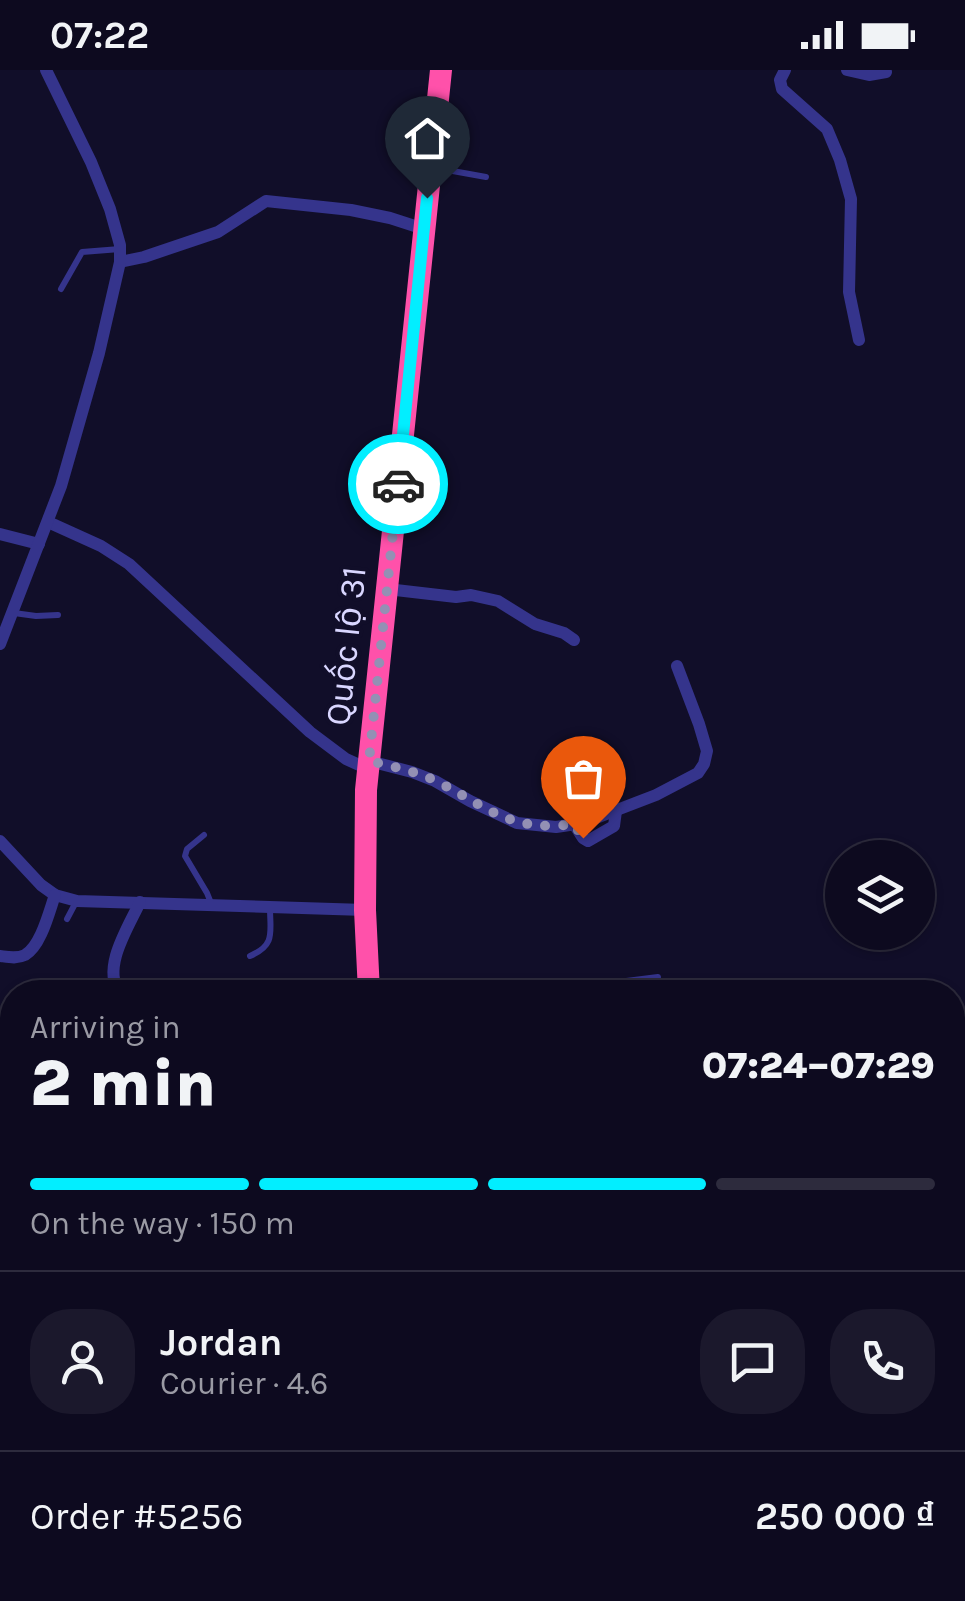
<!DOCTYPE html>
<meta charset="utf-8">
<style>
body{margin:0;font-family:Karla,sans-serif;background:#1b182c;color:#f1f3f6;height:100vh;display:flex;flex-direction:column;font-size:38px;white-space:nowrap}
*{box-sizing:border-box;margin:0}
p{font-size:32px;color:#9a9aa4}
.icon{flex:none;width:55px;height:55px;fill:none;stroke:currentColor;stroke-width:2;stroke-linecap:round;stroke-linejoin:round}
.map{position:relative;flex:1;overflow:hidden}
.panel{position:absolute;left:0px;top:910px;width:965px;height:622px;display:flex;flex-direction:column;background:#0d0a1f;border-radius:40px 40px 0 0;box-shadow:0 2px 8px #0004,0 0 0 2px #2d2b3d}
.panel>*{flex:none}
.tools{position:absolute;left:825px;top:770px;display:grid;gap:20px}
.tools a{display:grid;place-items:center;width:110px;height:110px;border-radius:50%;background:#0d0a1f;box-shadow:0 2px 8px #0004,0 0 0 2px #2d2b3d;font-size:50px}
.pin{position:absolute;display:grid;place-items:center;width:85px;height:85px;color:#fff;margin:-102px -42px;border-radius:50% 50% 50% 0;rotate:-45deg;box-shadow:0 0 10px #0007}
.pin .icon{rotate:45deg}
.courier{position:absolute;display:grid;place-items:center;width:100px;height:100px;margin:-50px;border:8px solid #02eeff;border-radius:50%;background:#fff;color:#222;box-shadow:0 2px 12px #0007}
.summary em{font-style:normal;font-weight:800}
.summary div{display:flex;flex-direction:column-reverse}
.summary{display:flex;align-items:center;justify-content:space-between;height:170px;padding:0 30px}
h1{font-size:65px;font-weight:800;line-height:75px}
.bar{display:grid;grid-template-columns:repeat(4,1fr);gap:15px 10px;align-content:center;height:120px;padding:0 30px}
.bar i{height:12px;border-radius:8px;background:#2d2b3d}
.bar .selected{background:#02eeff}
.bar p{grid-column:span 4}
.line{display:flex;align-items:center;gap:25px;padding:0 30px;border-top:2px solid #2d2b3d}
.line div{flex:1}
.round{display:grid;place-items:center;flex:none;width:105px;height:105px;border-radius:40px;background:#1b182c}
.status{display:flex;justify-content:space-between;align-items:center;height:70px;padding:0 50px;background:#0d0a1f;direction:ltr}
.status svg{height:28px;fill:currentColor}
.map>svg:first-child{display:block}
</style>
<div class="status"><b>07:22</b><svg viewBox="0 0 49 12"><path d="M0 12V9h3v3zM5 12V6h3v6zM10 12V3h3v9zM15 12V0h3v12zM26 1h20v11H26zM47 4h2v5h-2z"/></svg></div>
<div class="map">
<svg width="965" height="1531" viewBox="0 0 965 1531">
<rect width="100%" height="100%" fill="#110e29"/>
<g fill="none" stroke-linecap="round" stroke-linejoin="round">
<g stroke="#35348c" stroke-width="6">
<polyline points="436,98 486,107"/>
<polyline points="61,219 82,182 120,179"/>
<polyline points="14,543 36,546 58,545"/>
<polyline points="204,765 187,779 185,786 207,823 211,833"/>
<polyline points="67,849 76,832"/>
<path d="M 250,886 C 276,875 270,862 270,838"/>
<polyline points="539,922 658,907"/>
</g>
<g stroke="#35348c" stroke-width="12">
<polyline points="785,0 780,10 782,19 827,59 840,90 851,129 849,222 859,270"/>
<polyline points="847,0 869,5 886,2"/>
<polyline points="120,192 144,187 218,162 266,131 351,140 390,148 424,159"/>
<polyline points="48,452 101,476 129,494 310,662 346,689 368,699"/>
<polyline points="0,464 39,474"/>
<polyline points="387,519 456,527 471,525 498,531 535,554 564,563 574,570"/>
<polyline points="0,574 61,416 99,283 120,192 120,175 110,139 91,92 46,0"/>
<polyline points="369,691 412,702 435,711 470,731 517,753 556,757 583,753 656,725 698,703 704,694 707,681 699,654 677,596"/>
<polyline points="574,754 583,768 588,771 614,756 616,741"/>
<polyline points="0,771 41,815 55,825 77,831 365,840"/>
<path d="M 0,886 C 8,887 17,889 25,885 C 41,876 49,842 55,825"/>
<path d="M 119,922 C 102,897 128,858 140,832"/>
<polyline points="0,1238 12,1234"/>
<polyline points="0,1495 12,1506"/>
<polyline points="31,1520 50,1531"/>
<polyline points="747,1527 760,1520"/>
</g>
<g stroke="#ff51aa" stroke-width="22">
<polyline points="369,922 365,840 366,720 441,0"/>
<polyline points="430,1520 431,1531"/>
</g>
</g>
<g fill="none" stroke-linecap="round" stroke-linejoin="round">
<path stroke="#9390b4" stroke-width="10" stroke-dasharray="0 18" d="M 398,414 L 369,691 C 391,696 415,701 436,711 C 488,737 510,763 574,754 L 583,768"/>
<polyline stroke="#02eeff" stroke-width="12" points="398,414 427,128"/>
</g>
<g text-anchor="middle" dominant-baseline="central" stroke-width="8" stroke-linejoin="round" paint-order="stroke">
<g font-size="35" fill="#d9d6ff" stroke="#110e29">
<text transform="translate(346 576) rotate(-84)">Quốc lộ 31</text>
</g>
</g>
</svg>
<div class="tools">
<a><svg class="icon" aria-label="layers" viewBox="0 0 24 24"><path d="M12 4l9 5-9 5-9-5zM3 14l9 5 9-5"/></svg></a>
</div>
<div class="pin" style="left:583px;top:768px;background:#ea580c"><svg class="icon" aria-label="bag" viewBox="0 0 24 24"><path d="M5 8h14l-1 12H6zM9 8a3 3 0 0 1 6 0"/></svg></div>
<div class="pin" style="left:427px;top:128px;background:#1f2937"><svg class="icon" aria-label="home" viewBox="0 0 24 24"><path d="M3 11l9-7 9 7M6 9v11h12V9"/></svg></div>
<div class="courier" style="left:398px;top:414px"><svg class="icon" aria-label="car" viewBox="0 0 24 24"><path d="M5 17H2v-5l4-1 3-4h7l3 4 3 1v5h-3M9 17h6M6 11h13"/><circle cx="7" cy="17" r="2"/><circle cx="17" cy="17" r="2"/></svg></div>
<section class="panel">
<div class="summary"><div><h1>2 min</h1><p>Arriving in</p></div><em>07:24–07:29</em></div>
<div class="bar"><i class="selected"></i><i class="selected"></i><i class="selected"></i><i></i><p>On the way · 150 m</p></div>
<div class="line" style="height:180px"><a class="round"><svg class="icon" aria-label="person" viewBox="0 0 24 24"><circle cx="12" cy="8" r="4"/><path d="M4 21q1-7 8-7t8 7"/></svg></a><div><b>Jordan</b><p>Courier · 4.6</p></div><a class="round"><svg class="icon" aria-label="chat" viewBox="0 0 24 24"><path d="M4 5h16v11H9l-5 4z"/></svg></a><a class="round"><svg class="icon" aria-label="phone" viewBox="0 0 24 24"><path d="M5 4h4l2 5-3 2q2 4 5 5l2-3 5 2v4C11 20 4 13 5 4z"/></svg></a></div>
<div class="line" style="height:130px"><div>Order #5256</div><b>250 000 ₫</b></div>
</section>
</div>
